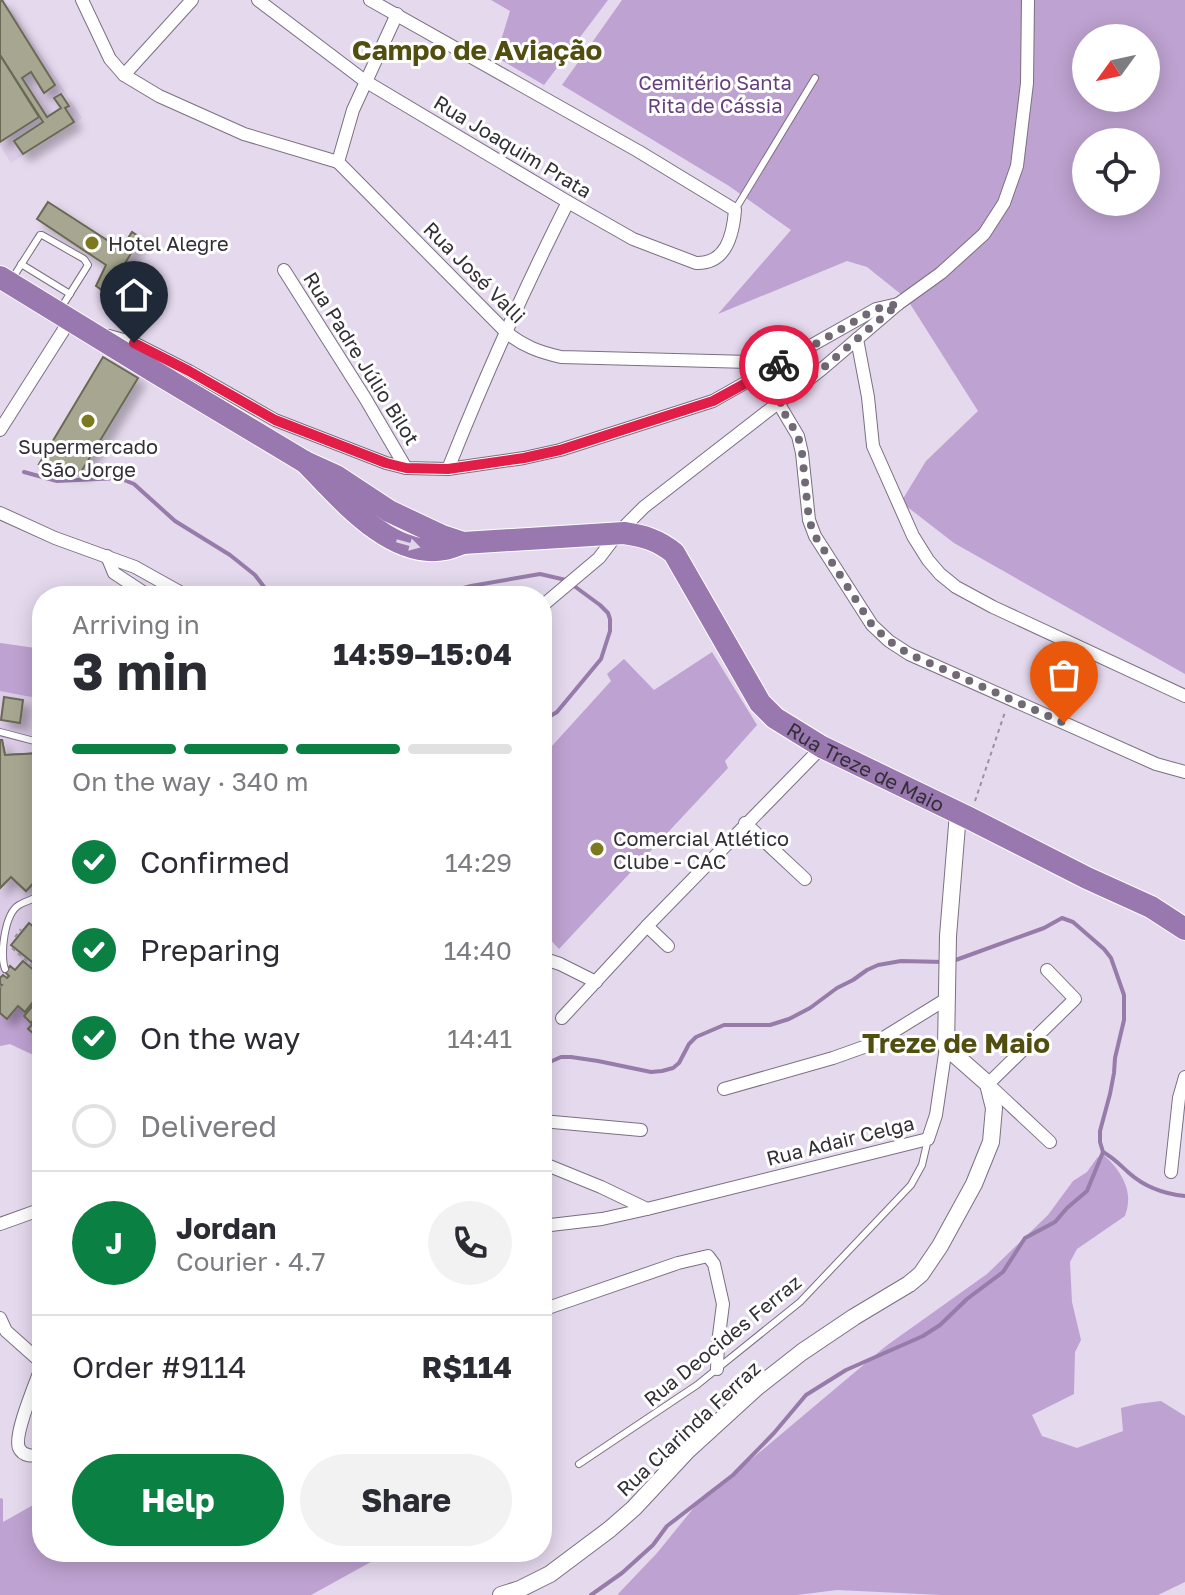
<!DOCTYPE html>
<meta charset="utf-8">
<style>
body{margin:0;font-family:"Golos Text",sans-serif;background:#f2f2f3;color:#2b2b33;height:100vh;display:flex;flex-direction:column;font-size:30px;white-space:nowrap}
*{box-sizing:border-box;margin:0}
p{font-size:26px;color:#7c7c81}
.icon{flex:none;width:44px;height:44px;fill:none;stroke:currentColor;stroke-width:2;stroke-linecap:round;stroke-linejoin:round}
.map{position:relative;flex:1;overflow:hidden}
.details{position:absolute;left:32px;top:586px;width:520px;height:976px;display:flex;flex-direction:column;background:#fff;border-radius:32px;box-shadow:0 4px 20px #0003}
.details>*{flex:none}
.needle{width:52px;rotate:237deg}
.tools{position:absolute;left:1072px;top:24px;display:grid;gap:16px}
.tools a{display:grid;place-items:center;width:88px;height:88px;border-radius:50%;background:#fff;box-shadow:0 4px 20px #0003;font-size:40px}
.pin{position:absolute;display:grid;place-items:center;width:68px;height:68px;color:#fff;margin:-82px -34px;border-radius:50% 50% 50% 0;rotate:-45deg;box-shadow:0 0 8px #0007}
.pin .icon{rotate:45deg}
.courier{position:absolute;display:grid;place-items:center;width:80px;height:80px;margin:-40px;border:6px solid #e11d48;border-radius:50%;background:#fff;color:#222;box-shadow:0 2px 10px #0007}
.head em{font-style:normal;font-weight:700}
.head div{display:flex;flex-direction:column-reverse}
.head{display:flex;align-items:center;justify-content:space-between;height:136px;padding:0 40px}
h1{font-size:52px;font-weight:700;line-height:60px}
.bar{display:grid;grid-template-columns:repeat(4,1fr);gap:12px 8px;align-content:center;height:96px;padding:0 40px}
.bar i{height:10px;border-radius:6px;background:#e1e1e2}
.bar .on{background:#0b8043}
.bar p{grid-column:span 4}
.line{display:flex;align-items:center;gap:20px;padding:0 40px;border-top:2px solid #e1e1e2}
.line div{flex:1}
.round{display:grid;place-items:center;flex:none;width:84px;height:84px;border-radius:42px;background:#f2f2f3}
ol{padding:0 40px;list-style:none}
li{display:flex;align-items:center;gap:24px;height:88px}
li p{margin-inline-start:auto}
li .icon{padding:8px;border-radius:50%;background:#0b8043;color:#fff;stroke-width:4}
li:last-child{color:#7c7c81}
li i{width:44px;height:44px;border:4px solid #e1e1e2;border-radius:50%}
.button{display:flex;gap:16px;margin-top:auto;padding:16px 40px}
.button a{flex:1;height:92px;border-radius:48px;background:#0b8043;color:#fff;font-size:32px;font-weight:700;line-height:92px;text-align:center}
.button a+a{background:#f2f2f3;color:#2b2b33}
.map>svg:first-child{display:block}
</style>
<div class="map">
<svg width="1185" height="1595" viewBox="0 0 1185 1595">
<defs>
<filter id="shadow"><feDropShadow dx="7" dy="7" stdDeviation="4" flood-color="#0004"/></filter>
</defs>
<rect width="100%" height="100%" fill="#e5d9ee"/>
<g fill="#dccce7">
<polygon points="0,0 5,0 82,118 11,163 0,145"/>
<polygon points="0,643 42,649 42,1059 10,1044 0,1046"/>
</g>
<g fill="#bea2d1" fill-rule="evenodd">
<polygon points="491,0 608,0 544,85 496,57 510,11"/>
<path d="M 622,0 L 1185,0 L 1185,674 L 954,543 L 901,502 L 926,461 L 978,411 L 907,299 L 867,267 L 847,261 L 718,314 L 791,230 L 729,186 L 562,85 ZM 1086,38 L 1146,38 L 1146,98 L 1086,98 ZM 1086,142 L 1146,142 L 1146,202 L 1086,202 Z"/>
<polygon points="0,643 42,649 42,699 0,691"/>
<polygon points="712,652 757,725 725,761 728,768 559,949 542,931 542,757 611,681 607,674 624,659 654,690"/>
<polygon points="42,991 42,1059 10,1044 0,1046 0,1013 7,1019 18,1006"/>
<path d="M 1102,1154 C 1116,1164 1130,1185 1128,1202 C 1128,1207 1126,1212 1125,1216 L 1077,1249 L 1070,1262 L 1072,1302 L 1081,1340 L 1075,1352 L 1074,1394 L 1032,1415 L 1042,1436 L 1077,1448 L 1123,1431 L 1121,1408 L 1137,1404 L 1161,1401 L 1185,1416 L 1185,1582 L 1158,1595 L 942,1595 L 837,1590 L 797,1595 L 619,1595 L 618,1594 L 657,1553 L 705,1494 L 742,1467 L 886,1346 L 987,1274 L 1048,1215 L 1073,1181 L 1087,1172 L 1097,1158 Z"/>
<polygon points="0,1498 3,1499 3,1522 42,1500 42,1552 389,1552 311,1595 0,1595"/>
</g>
<g fill="none" stroke-linecap="round" stroke-linejoin="round">
<g stroke="#977caa" stroke-width="4">
<polyline points="24,472 57,481 119,478 134,484 175,521 230,555 255,575 271,596"/>
<polyline points="433,596 471,586 540,574 566,580 600,605 608,613 610,619 610,631 601,659 557,712 542,721"/>
<polyline points="542,1059 552,1061 561,1057 571,1057 598,1061 651,1072 662,1071 673,1068 679,1063 689,1044 696,1037 724,1025 770,1025 789,1019 810,1008 837,988 853,980 867,970 878,965 901,961 944,962"/>
<path d="M 1103,1152 C 1114,1158 1120,1165 1129,1173 C 1146,1188 1164,1194 1185,1196"/>
<polyline points="591,1595 622,1573 653,1545 667,1526 733,1475 774,1433 806,1395 846,1370 923,1336 940,1325 967,1299 1003,1272 1025,1238 1055,1222 1067,1208 1087,1191 1103,1152 1100,1142 1100,1131 1110,1094 1114,1073 1115,1058 1124,1020 1124,995 1111,958 1104,949 1073,922 1062,918 1044,928 953,961"/>
</g>
</g>
<g fill="#a7a791" stroke="#696955" stroke-width="2" filter="url(#shadow)">
<polygon points="2,0 55,85 44,93 31,72 22,78 47,117 61,108 54,98 61,94 69,106 65,108 74,122 23,154 14,141 43,122 0,55 0,2"/>
<polygon points="0,55 39,117 0,142"/>
<polygon points="48,202 121,249 132,232 141,238 106,293 96,286 106,265 37,219"/>
<polygon points="103,357 138,378 81,472 39,464"/>
<polygon points="4,697 23,700 20,723 1,720"/>
<polygon points="0,740 2,740 5,755 42,753 42,821 28,824 27,819 10,822 9,825 21,836 23,833 38,844 42,840 42,863 34,873 39,877 26,891 11,877 0,888 0,863 8,855 0,848"/>
<polygon points="0,740 2,740 5,755 42,753 42,863 34,873 39,877 26,891 11,877 0,888"/>
<polygon points="29,923 42,934 42,970 11,945"/>
<polygon points="23,961 42,977 42,991 25,1012 18,1006 7,1019 0,1013 0,987 2,985 0,984 0,978 3,975 7,978 9,976 5,972 10,966 15,970"/>
<polygon points="42,995 42,1010 31,1023 24,1016"/>
<polygon points="36,1020 42,1025 42,1041 28,1029"/>
</g>
<g fill="none" stroke-linecap="round" stroke-linejoin="round">
<g stroke="#7b7082" stroke-width="8">
<g id="lane">
<polyline points="735,210 815,78"/>
<polyline points="21,264 70,294"/>
<polyline points="12,279 40,235 42,235 84,259 88,265 61,308"/>
<polyline points="0,732 42,743"/>
<path d="M 5,969 C 0,956 4,914 19,905 C 26,901 35,899 42,894"/>
<polyline points="579,1464 697,1385 800,1302 911,1185 922,1165 928,1139"/>
</g>
</g>
<g stroke="#7b7082" stroke-width="14">
<g id="street">
<polyline points="82,0 110,59 124,75 159,96 244,134 338,162"/>
<path d="M 258,0 L 365,81 L 568,202 L 633,239 L 696,263 C 726,264 733,236 735,210 L 638,151 L 370,0"/>
<path d="M 397,14 L 353,110 L 338,162 L 506,332 C 523,346 539,352 561,357 L 750,362 L 768,370"/>
<polyline points="124,75 192,0"/>
<polyline points="284,270 365,398 406,468"/>
<polyline points="109,336 134,343 189,371 275,420 386,463 406,468 448,469 524,458 560,450 713,401 876,309 898,304"/>
<polyline points="857,339 868,397 873,446 913,536 928,560 940,574 956,587 993,607 1185,696"/>
<polyline points="779,404 798,436 802,453 809,520 815,536 872,625 889,641 909,654 1156,764 1185,772"/>
<polyline points="0,430 70,320"/>
<path d="M 448,469 C 484,379 524,289 568,202"/>
<polyline points="0,513 55,538 135,567 187,596"/>
<polyline points="107,556 114,573 149,596"/>
<polyline points="542,606 599,558 618,533 644,507 822,369 898,304 941,273 984,234 1004,203 1017,166 1027,83 1028,0"/>
<polyline points="745,823 805,879"/>
<polyline points="647,926 668,946"/>
<polyline points="542,958 560,964 596,982"/>
<polyline points="1047,970 1075,999 988,1084 1050,1142"/>
<polyline points="562,1018 647,926 822,747"/>
<polyline points="724,1089 833,1058 875,1043 948,998"/>
<polyline points="542,1121 641,1130"/>
<polyline points="542,1163 601,1187 647,1209"/>
<polyline points="1171,1172 1179,1098 1185,1077"/>
<polyline points="0,1224 42,1209"/>
<polyline points="542,1226 602,1219 647,1209 928,1139 936,1115 946,1047"/>
<polyline points="542,1310 678,1263 708,1256 714,1264 723,1304 718,1343 717,1369"/>
<polyline points="0,1318 6,1331 42,1363"/>
<path d="M 42,1365 C 37,1380 13,1435 19,1448 C 23,1457 33,1456 42,1455"/>
</g>
</g>
<g stroke="#7b7082" stroke-width="18">
<polyline id="secondary" points="501,1595 520,1589 550,1574 610,1529 634,1508 687,1451 756,1388 802,1352 854,1317 909,1284 921,1274 940,1246 974,1184 991,1142 994,1108 988,1084 946,1047 948,936 958,813"/>
</g>
<g stroke="#fff" stroke-width="24">
<g id="highway">
<polyline points="0,277 155,372 305,462 336,476 389,511 442,536 463,543"/>
<path id="s1" d="M 305,462 C 339,496 390,560 445,549 C 451,548 457,545 463,543 L 624,533 C 644,536 658,540 674,553 L 760,703 L 775,718 L 822,747 L 969,818 L 1087,878 L 1151,907 L 1185,929"/>
</g>
</g>
<g stroke="#9991a0" stroke-width="2" stroke-dasharray="4 4" stroke-linecap="butt">
<polyline points="975,801 1005,712"/>
<polyline points="15,937 21,929"/>
<polyline points="12,948 42,974"/>
<polyline points="0,986 1,987"/>
</g>
<use href="#lane" stroke="#fff" stroke-width="6"/>
<use href="#street" stroke="#fff" stroke-width="12"/>
<use href="#secondary" stroke="#fff" stroke-width="16"/>
<use href="#highway" stroke="#9977af" stroke-width="22"/>
</g>
<defs><path id="oneway-solid" d="M-6-.8H1V-3.2L6.5 0L1 3.2V.8H-6Z" transform="scale(2)"/></defs>
<use fill="#e0d6e7" href="#oneway-solid" transform="translate(408 544) rotate(16)"/>
<g fill="none" stroke-linecap="round" stroke-linejoin="round">
<polyline stroke="#716a76" stroke-width="8" stroke-dasharray="0 14.4" points="779,365 876,309 898,304 822,369 779,404 798,436 802,453 809,520 815,536 872,625 889,641 909,654 1064,723"/>
<polyline stroke="#e11d48" stroke-width="10" points="134,343 189,371 275,420 386,463 406,468 448,469 524,458 560,450 713,401 779,365"/>
</g>
<g fill="#7d791f" stroke="#fff" stroke-width="3">
<circle cx="92" cy="243" r="8"/>
<circle cx="88" cy="421" r="8"/>
<circle cx="597" cy="849" r="8"/>
</g>
<g text-anchor="middle" dominant-baseline="central" stroke-width="6" stroke-linejoin="round" paint-order="stroke">
<g font-size="20" fill="#66407d" stroke="#fff">
<text x="715" y="82">Cemitério Santa<tspan x="715" dy="23">Rita de Cássia</tspan></text>
</g>
<g font-size="20" fill="#332f36" stroke="#fff">
<text transform="translate(513 146) rotate(31)">Rua Joaquim Prata</text>
<text transform="translate(475 272) rotate(45)">Rua José Valli</text>
<text transform="translate(362 358) rotate(58)">Rua Padre Júlio Bilot</text>
<text stroke="none"><textPath href="#s1" startOffset="704">Rua Treze de Maio</textPath></text>
<text transform="translate(840 1140) rotate(-14)">Rua Adair Celga</text>
<text transform="translate(722 1340) rotate(-39)">Rua Deocides Ferraz</text>
<text transform="translate(688 1428) rotate(-43)">Rua Clarinda Ferraz</text>
</g>
<g font-size="20" fill="#332f36" stroke="#fff" text-anchor="start">
<text x="108" y="243">Hotel Alegre</text>
<text x="88" y="446" text-anchor="middle">Supermercado<tspan x="88" dy="23">São Jorge</tspan></text>
<text x="613" y="838">Comercial Atlético<tspan x="613" dy="23">Clube - CAC</tspan></text>
</g>
<g font-size="28" font-weight="bold" fill="#514e10" stroke="#fff">
<text x="477" y="49">Campo de Aviação</text>
<text x="956" y="1042">Treze de Maio</text>
</g>
</g>
</svg>
<div class="tools">
<a><svg class="needle" viewBox="-14 -14 28 28"><path d="M0-13l5 13h-10z" fill="#e53935"/><path d="M0 13l5-13h-10z" fill="#7c7c81"/></svg></a>
<a><svg class="icon" aria-label="locate" viewBox="0 0 24 24"><circle cx="12" cy="12" r="6"/><path d="M12 2v4M12 18v4M2 12h4M18 12h4"/></svg></a>
</div>
<div class="pin" style="left:1064px;top:723px;background:#ea580c"><svg class="icon" aria-label="bag" viewBox="0 0 24 24"><path d="M5 8h14l-1 12H6zM9 8a3 3 0 0 1 6 0"/></svg></div>
<div class="pin" style="left:134px;top:343px;background:#1f2937"><svg class="icon" aria-label="home" viewBox="0 0 24 24"><path d="M3 11l9-7 9 7M6 9v11h12V9"/></svg></div>
<div class="courier" style="left:779px;top:365px"><svg class="icon" aria-label="bike" viewBox="0 0 24 24"><circle cx="6" cy="16" r="4"/><circle cx="18" cy="16" r="4"/><path d="M6 16l4-8h5l3 8M10 8l3 8H6M13 5h3"/></svg></div>
<section class="details">
<div class="head"><div><h1>3 min</h1><p>Arriving in</p></div><em>14:59–15:04</em></div>
<div class="bar"><i class="on"></i><i class="on"></i><i class="on"></i><i></i><p>On the way · 340 m</p></div>
<ol>
<li><svg class="icon" aria-label="check" viewBox="0 0 24 24"><path d="M5 12l5 5 9-10"/></svg>Confirmed<p>14:29</p></li>
<li><svg class="icon" aria-label="check" viewBox="0 0 24 24"><path d="M5 12l5 5 9-10"/></svg>Preparing<p>14:40</p></li>
<li><svg class="icon" aria-label="check" viewBox="0 0 24 24"><path d="M5 12l5 5 9-10"/></svg>On the way<p>14:41</p></li>
<li><i></i>Delivered</li>
</ol>
<div class="line" style="height:144px"><b class="round" style="background:#0b8043;color:#fff">J</b><div><b>Jordan</b><p>Courier · 4.7</p></div><a class="round"><svg class="icon" aria-label="phone" viewBox="0 0 24 24"><path d="M5 4h4l2 5-3 2q2 4 5 5l2-3 5 2v4C11 20 4 13 5 4z"/></svg></a></div>
<div class="line" style="height:104px"><div>Order #9114</div><b>R$114</b></div>
<div class="button"><a>Help</a><a>Share</a></div>
</section>
</div>
